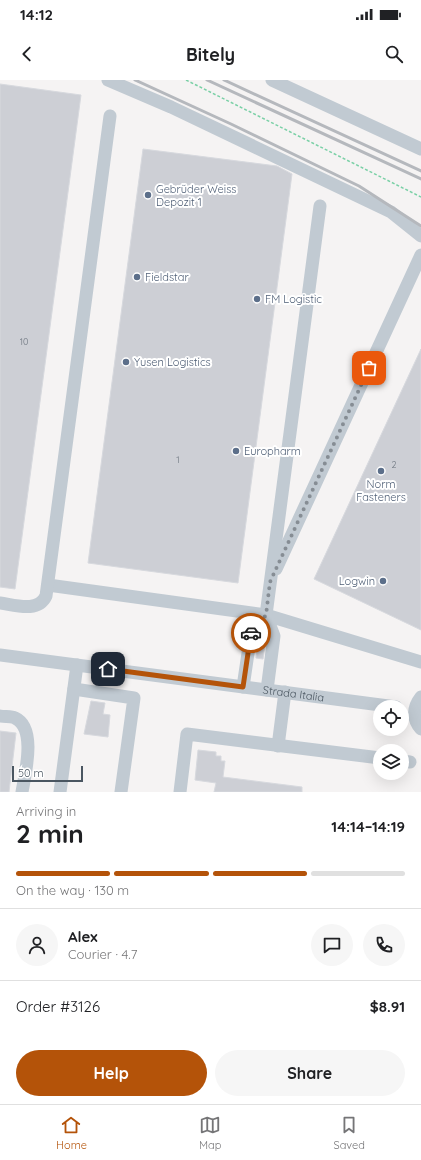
<!DOCTYPE html>
<meta charset="utf-8">
<style>
body{margin:0;font-family:Quicksand,sans-serif;background:#f6f6f6;color:#202124;height:100vh;display:flex;flex-direction:column;font-size:15px;white-space:nowrap}
*{box-sizing:border-box;margin:0}
p{font-size:13px;color:#757577}
.icon{flex:none;width:22px;height:22px;fill:none;stroke:currentColor;stroke-width:2;stroke-linecap:round;stroke-linejoin:round}
.map{position:relative;height:712px;overflow:hidden}
.drawer{display:flex;flex-direction:column;background:#fff;flex:1}
.drawer>*{flex:none}
.buttons{position:absolute;left:373px;top:620px;display:grid;gap:8px}
.buttons a{display:grid;place-items:center;width:36px;height:36px;border-radius:50%;background:#fff;box-shadow:0 4px 16px #0002;font-size:20px}
.scale{position:absolute;left:12px;bottom:10px;width:71px;box-sizing:border-box;padding-left:4px;border:2px solid #4a5661;border-top:0;font-size:11px;line-height:14px;white-space:nowrap;color:#4a5661;-webkit-text-stroke:3px #fff;paint-order:stroke}
.pin{position:absolute;display:grid;place-items:center;width:34px;height:34px;color:#fff;margin:-17px;border-radius:8px;box-shadow:0 2px 6px #0006}
.courier{position:absolute;display:grid;place-items:center;width:40px;height:40px;margin:-20px;border:3px solid #b45309;border-radius:50%;background:#fff;color:#222;box-shadow:0 1px 5px #0007}
.head em{font-style:normal;font-weight:700}
.head div{display:flex;flex-direction:column-reverse}
.head{display:flex;align-items:center;justify-content:space-between;height:68px;padding:0 16px}
h1{font-size:26px;font-weight:700;line-height:30px}
.bar{display:grid;grid-template-columns:repeat(4,1fr);gap:6px 4px;align-content:center;height:48px;padding:0 16px}
.bar i{height:5px;border-radius:3px;background:#e0e0e0}
.bar .selected{background:#b45309}
.bar p{grid-column:span 4}
.line{display:flex;align-items:center;gap:10px;padding:0 16px;border-top:1px solid #e0e0e0}
.line div{flex:1}
.round{display:grid;place-items:center;flex:none;width:42px;height:42px;border-radius:21px;background:#f6f6f6}
.primary-button{display:flex;gap:8px;margin-top:auto;padding:8px 16px}
.primary-button a{flex:1;height:46px;border-radius:24px;background:#b45309;color:#fff;font-size:16px;font-weight:700;line-height:46px;text-align:center}
.primary-button a+a{background:#f6f6f6;color:#202124}
.status{display:flex;justify-content:space-between;align-items:center;height:28px;padding:0 20px;background:#fff;direction:ltr}
.status svg{height:11px;fill:currentColor}
header{display:flex;justify-content:space-between;align-items:center;height:52px;padding:0 16px;background:#fff;font-size:18px;font-weight:700}
.tabs{display:flex;justify-content:space-around;align-items:center;height:56px;border-top:1px solid #e0e0e0;background:#fff;font-size:11px;color:#757577}
.tabs a{display:grid;justify-items:center;gap:2px}
.tabs .selected{color:#b45309}
.map>svg:first-child{display:block}
</style>
<div class="status"><b>14:12</b><svg viewBox="0 0 49 12"><path d="M0 12V9h3v3zM5 12V6h3v6zM10 12V3h3v9zM15 12V0h3v12zM26 1h20v11H26zM47 4h2v5h-2z"/></svg></div>
<header><svg class="icon" aria-label="back" viewBox="0 0 24 24"><path d="M15 5l-7 7 7 7"/></svg>Bitely<svg class="icon" aria-label="search" viewBox="0 0 24 24"><circle cx="10" cy="10" r="6"/><path d="M15 15l6 6"/></svg></header>
<div class="map">
<svg width="421" height="712" viewBox="0 0 421 712">
<rect width="100%" height="100%" fill="#f5f3f3"/>
<g fill="#cdcfd5" stroke="#d7d9de">
<polygon points="0,4 81,15 15,509 0,507"/>
<polygon points="143,69 277,86 292,94 238,503 88,483"/>
<polygon points="421,269 421,550 314,499"/>
<polygon points="258,564 265,565 263,579 256,578"/>
<polygon points="91,621 105,623 103,634 110,635 108,657 84,654"/>
<polygon points="0,651 16,653 9,712 0,712"/>
<polygon points="198,670 216,672 216,676 221,676 221,681 225,681 223,697 302,707 302,712 214,712 216,703 195,700"/>
</g>
<g fill="none" stroke-linecap="round" stroke-linejoin="round">
<polyline stroke="#7ad0a6" stroke-width="1.5" stroke-dasharray="3 2" stroke-linecap="butt" points="186,0 421,117"/>
<g stroke="#c1cad2" stroke-width="13">
<polyline points="108,0 171,27 391,132 421,156"/>
<polyline points="272,0 421,69"/>
<polyline points="276,489 421,175"/>
<polyline points="48,505 266,535 421,582"/>
<path d="M 0,523 C 15,525 38,533 46,516 L 110,36"/>
<polyline points="266,535 274,556 267,610"/>
<path id="s1" d="M 0,575 L 396,627"/>
<polyline points="243,607 251,553 266,535 320,126"/>
<polyline points="74,609 134,618 121,712"/>
<path d="M 421,617 C 413,627 412,639 421,649"/>
<path d="M 0,636 C 5,637 11,636 15,638 C 37,648 25,694 22,712"/>
<polyline points="278,666 285,612"/>
<polyline points="402,681 410,682"/>
<polyline points="60,712 77,585"/>
<polyline points="180,712 187,654 380,678"/>
</g>
<g stroke="#b5b8bd" stroke-width="3">
<polyline points="135,0 231,44 359,106 421,146"/>
<polyline points="207,0 421,99"/>
<polyline points="224,0 421,91"/>
</g>
</g>
<g fill="none" stroke-linecap="round" stroke-linejoin="round">
<polyline stroke="#868d94" stroke-width="4" stroke-dasharray="0 7.2" points="251,553 266,535 270,502 369,288"/>
<polyline stroke="#b45309" stroke-width="5" points="108,589 243,607 251,553"/>
</g>
<g fill="#5c6f8a" stroke="#fff" stroke-width="1.5">
<circle cx="148" cy="115" r="4"/>
<circle cx="137" cy="197" r="4"/>
<circle cx="257" cy="219" r="4"/>
<circle cx="126" cy="282" r="4"/>
<circle cx="236" cy="371" r="4"/>
<circle cx="381" cy="391" r="4"/>
<circle cx="383" cy="501" r="4"/>
</g>
<g text-anchor="middle" dominant-baseline="central" stroke-width="4" stroke-linejoin="round" paint-order="stroke">
<g font-size="9" fill="#6b747e">
<text x="24" y="261">10</text>
<text x="178" y="379">1</text>
<text x="394" y="384">2</text>
</g>
<g font-size="11" fill="#4e5e75" stroke="#fff" text-anchor="start">
<text x="156" y="109">Gebrüder Weiss<tspan x="156" dy="13">Depozit 1</tspan></text>
<text x="145" y="197">Fieldstar</text>
<text x="265" y="219">FM Logistic</text>
<text x="134" y="282">Yusen Logistics</text>
<text x="244" y="371">Europharm</text>
<text x="381" y="404" text-anchor="middle">Norm<tspan x="381" dy="13">Fasteners</tspan></text>
<text x="375" y="501" text-anchor="end">Logwin</text>
</g>
<g font-size="11" fill="#4a5661" stroke="#fff">
<text stroke="none"><textPath href="#s1" startOffset="296">Strada Italia</textPath></text>
</g>
</g>
</svg>
<div class="buttons">
<a><svg class="icon" aria-label="locate" viewBox="0 0 24 24"><circle cx="12" cy="12" r="6"/><path d="M12 2v4M12 18v4M2 12h4M18 12h4"/></svg></a>
<a><svg class="icon" aria-label="layers" viewBox="0 0 24 24"><path d="M12 4l9 5-9 5-9-5zM3 14l9 5 9-5"/></svg></a>
</div>
<div class="scale">50 m</div>
<div class="pin" style="left:369px;top:288px;background:#ea580c"><svg class="icon" aria-label="bag" viewBox="0 0 24 24"><path d="M5 8h14l-1 12H6zM9 8a3 3 0 0 1 6 0"/></svg></div>
<div class="pin" style="left:108px;top:589px;background:#1f2937"><svg class="icon" aria-label="home" viewBox="0 0 24 24"><path d="M3 11l9-7 9 7M6 9v11h12V9"/></svg></div>
<div class="courier" style="left:251px;top:553px"><svg class="icon" aria-label="car" viewBox="0 0 24 24"><path d="M5 17H2v-5l4-1 3-4h7l3 4 3 1v5h-3M9 17h6M6 11h13"/><circle cx="7" cy="17" r="2"/><circle cx="17" cy="17" r="2"/></svg></div>
</div>
<section class="drawer">
<div class="head"><div><h1>2 min</h1><p>Arriving in</p></div><em>14:14–14:19</em></div>
<div class="bar"><i class="selected"></i><i class="selected"></i><i class="selected"></i><i></i><p>On the way · 130 m</p></div>
<div class="line" style="height:72px"><a class="round"><svg class="icon" aria-label="person" viewBox="0 0 24 24"><circle cx="12" cy="8" r="4"/><path d="M4 21q1-7 8-7t8 7"/></svg></a><div><b>Alex</b><p>Courier · 4.7</p></div><a class="round"><svg class="icon" aria-label="chat" viewBox="0 0 24 24"><path d="M4 5h16v11H9l-5 4z"/></svg></a><a class="round"><svg class="icon" aria-label="phone" viewBox="0 0 24 24"><path d="M5 4h4l2 5-3 2q2 4 5 5l2-3 5 2v4C11 20 4 13 5 4z"/></svg></a></div>
<div class="line" style="height:52px"><div>Order #3126</div><b>$8.91</b></div>
<div class="primary-button"><a>Help</a><a>Share</a></div>
</section>
<nav class="tabs">
<a class="selected"><svg class="icon" aria-label="home" viewBox="0 0 24 24"><path d="M3 11l9-7 9 7M6 9v11h12V9"/></svg>Home</a>
<a><svg class="icon" aria-label="map" viewBox="0 0 24 24"><path d="M3 6l6-2 6 2 6-2v14l-6 2-6-2-6 2zM9 4v14M15 6v14"/></svg>Map</a>
<a><svg class="icon" aria-label="saved" viewBox="0 0 24 24"><path d="M7 4h10v16l-5-4-5 4z"/></svg>Saved</a>
</nav>
